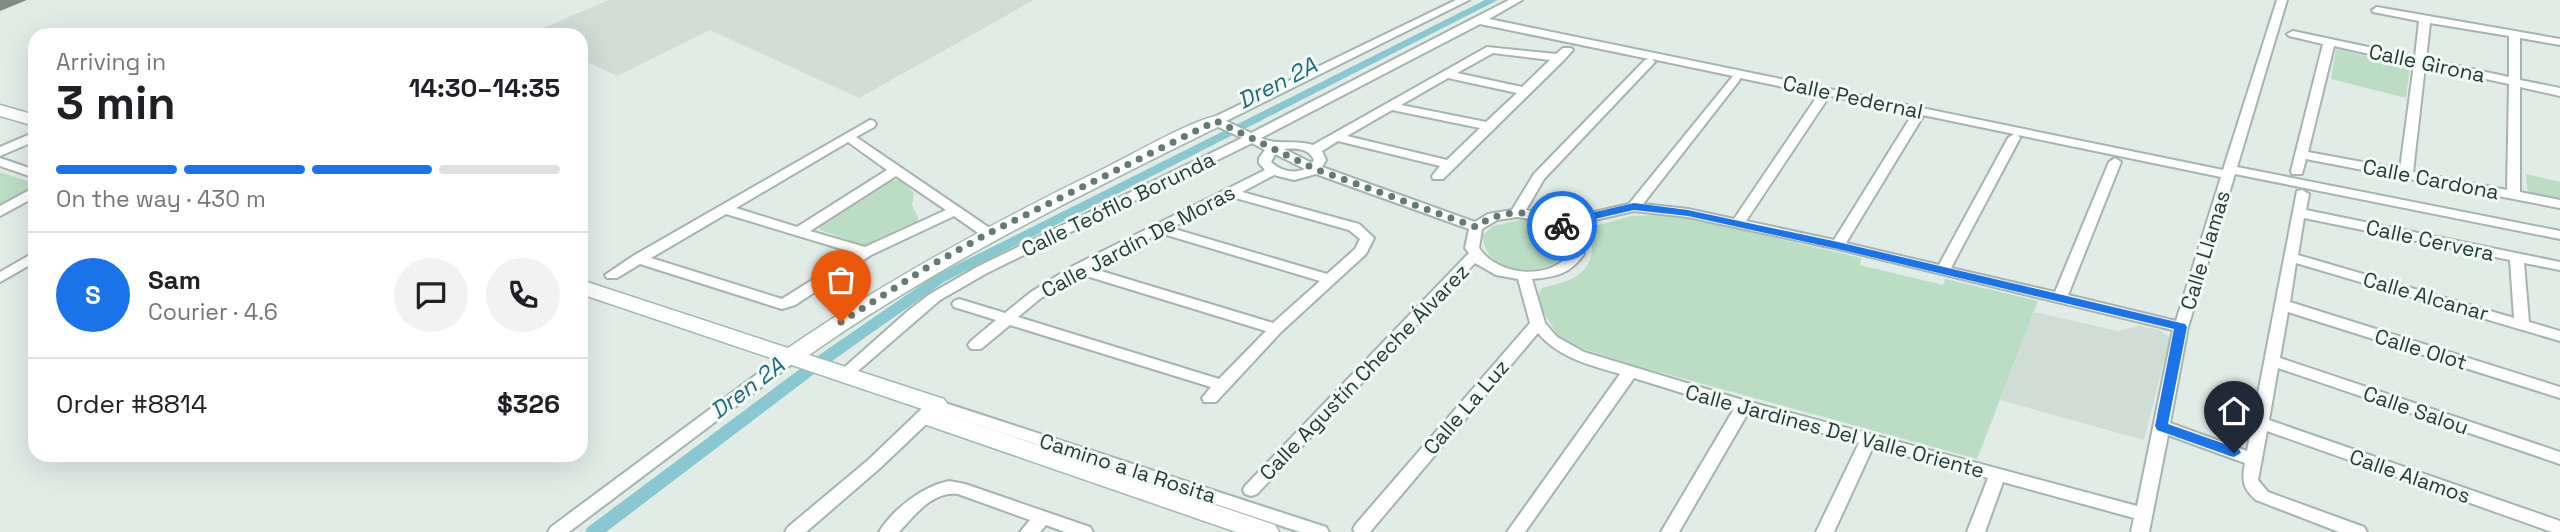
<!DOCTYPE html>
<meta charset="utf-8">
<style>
body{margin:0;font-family:"Space Grotesk",sans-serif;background:#f2f2f2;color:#202124;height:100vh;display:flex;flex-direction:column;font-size:26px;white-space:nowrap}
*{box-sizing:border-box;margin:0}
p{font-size:23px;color:#757577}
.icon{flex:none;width:38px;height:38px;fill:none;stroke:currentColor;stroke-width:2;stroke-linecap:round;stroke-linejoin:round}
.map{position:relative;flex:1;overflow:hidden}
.drawer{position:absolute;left:28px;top:28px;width:560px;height:434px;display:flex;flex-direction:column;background:#fff;border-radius:21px;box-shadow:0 7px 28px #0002}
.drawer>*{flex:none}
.pin{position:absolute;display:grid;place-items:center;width:60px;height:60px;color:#fff;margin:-72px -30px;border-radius:50% 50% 50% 0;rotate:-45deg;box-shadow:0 0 7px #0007}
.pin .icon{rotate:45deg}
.courier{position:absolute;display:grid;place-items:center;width:70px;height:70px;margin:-35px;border:5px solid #1a73e8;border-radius:50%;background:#fff;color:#222;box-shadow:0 2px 9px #0007}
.head em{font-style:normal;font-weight:700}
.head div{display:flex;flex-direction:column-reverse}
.head{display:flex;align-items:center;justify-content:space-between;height:119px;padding:0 28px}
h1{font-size:46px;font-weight:700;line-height:52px}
.bar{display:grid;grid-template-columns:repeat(4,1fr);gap:10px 7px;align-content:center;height:84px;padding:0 28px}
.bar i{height:9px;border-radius:5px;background:#e0e0e0}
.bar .selected{background:#1a73e8}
.bar p{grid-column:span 4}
.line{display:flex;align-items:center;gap:18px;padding:0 28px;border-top:2px solid #e0e0e0}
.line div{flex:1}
.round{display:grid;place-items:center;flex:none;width:74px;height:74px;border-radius:37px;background:#f2f2f2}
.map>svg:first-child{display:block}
</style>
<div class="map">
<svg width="2560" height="532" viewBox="0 0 2560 532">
<rect width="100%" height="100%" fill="#e2ece7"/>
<g fill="#d0dcd6">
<polygon points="609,0 1034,0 859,98 710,30 617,76 581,59 581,35 529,34"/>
<polygon points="2034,312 2118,331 2140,326 2160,330 2170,338 2144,440 2000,400"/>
</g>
<g fill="#bbddc3">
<polygon points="2336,49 2410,66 2406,98 2331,79"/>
<polygon points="0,172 33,183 32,188 0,206"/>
<polygon points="2526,174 2560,182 2560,202 2532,195 2527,188"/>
<polygon points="900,180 914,193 912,205 918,217 918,225 873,245 863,245 820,230 820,226 891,181"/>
<path d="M 1657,215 L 1699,220 L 1861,258 L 1860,265 L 1943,285 L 1945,279 L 2038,301 L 1977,459 L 1630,364 L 1575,346 L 1560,339 L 1539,305 L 1538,295 L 1542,288 C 1565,282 1589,278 1592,250 C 1593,242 1591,235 1592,227 L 1631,216 Z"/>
<path d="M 1519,220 C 1542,220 1563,226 1568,251 C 1549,279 1483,277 1483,235 L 1493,226 Z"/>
</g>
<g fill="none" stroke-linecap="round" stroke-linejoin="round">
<polygon fill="#8ac8d1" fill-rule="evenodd" points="1485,0 1498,0 944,282 822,368 606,532 585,532 588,527 812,360 934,276"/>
<g stroke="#a5b4ae" stroke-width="4">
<g id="street">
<path d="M 1456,0 L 1469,0 L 1226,121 L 1251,133 L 1509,0 L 1522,0 L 1489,19 L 2223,170 L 2277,0 L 2287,0 L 2237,167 L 2560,231 L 2560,239 L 2235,174 L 2188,327 L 2170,423 L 2247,451 L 2297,191 L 2302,190 L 2309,194 L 2306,210 L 2560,262 L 2560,270 L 2524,263 L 2529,322 L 2560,331 L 2560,341 L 2296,263 L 2290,302 L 2560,387 L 2560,398 L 2288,312 L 2280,358 L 2560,452 L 2560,464 L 2278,368 L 2269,420 L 2560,521 L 2560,532 L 2552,532 L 2267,431 L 2258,480 L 2268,492 L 2364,527 L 2367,532 L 2339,532 L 2256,500 C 2242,488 2242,480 2245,463 L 2168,435 L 2149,532 L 2131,532 L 2134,518 L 2003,482 L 1985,532 L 1967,532 L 1988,478 L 1873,447 L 1834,532 L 1816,532 L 1859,443 L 1748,413 L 1679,532 L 1661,532 L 1734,409 L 1634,378 L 1525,532 L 1507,532 L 1620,374 C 1590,365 1559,358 1538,333 L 1370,532 L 1355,532 L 1353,529 L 1356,524 L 1530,323 L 1518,279 L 1496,275 L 1475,263 L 1257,494 L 1251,496 L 1245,494 L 1243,490 L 1245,486 L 1469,253 L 1465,248 L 1469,229 L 1316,174 L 1294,180 L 1274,175 L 1242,192 L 1359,224 L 1374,238 L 1366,254 L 1281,332 L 1216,402 L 1204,402 L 1202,398 L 1211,387 L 1010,325 L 981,349 L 971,349 L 968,345 L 971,341 L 996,320 L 954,307 L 952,304 L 954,301 L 959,299 L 1005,313 L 1031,292 L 1073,266 L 1265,170 L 1259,163 L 1259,158 L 1265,150 L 1252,143 L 987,273 L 940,300 L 851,377 L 841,377 L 838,373 L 909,310 L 930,294 L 977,267 L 1242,138 L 1212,124 L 1210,121 L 1212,118 ZM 1480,24 L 1649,59 L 1645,60 L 1534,174 L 1512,210 L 1488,214 L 1475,222 L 1322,167 L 1326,160 L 1322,151 L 1338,141 L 1440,166 L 1432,176 L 1433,179 L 1443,179 L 1564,60 L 1573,50 L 1571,48 L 1563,48 L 1556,54 L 1487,47 L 1313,145 C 1293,139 1278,146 1261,138 ZM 1493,53 L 1550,60 L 1522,87 L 1457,73 ZM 1652,59 L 1733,76 L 1629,204 L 1577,216 L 1567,222 L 1554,215 L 1526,210 L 1544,179 L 1653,64 L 1655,62 ZM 1448,78 L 1517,93 L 1486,122 L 1401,105 ZM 1740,78 L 1822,95 L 1818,95 L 1734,219 L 1688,209 L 1643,204 L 1739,81 ZM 1826,95 L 2014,134 L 2008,138 L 1939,265 L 1846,243 L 1922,118 L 1916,114 L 1910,118 L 1834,240 L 1746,221 L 1828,98 ZM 1392,110 L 1480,128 L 1447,160 L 1347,136 ZM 2018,135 L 2221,177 L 2176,321 L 2068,295 L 2121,162 L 2115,158 L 2109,162 L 2055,292 L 1951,268 L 2020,138 ZM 1284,149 C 1295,148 1309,148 1314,160 L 1312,163 ZM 1275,154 L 1305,169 C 1293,174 1281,171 1271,162 ZM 1232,197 L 1349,230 L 1360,239 L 1355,249 L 1327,274 L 1171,228 ZM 1634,211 L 1688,217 L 1838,249 L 2173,330 L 2137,506 L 1746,401 L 1584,352 L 1557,337 L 1545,323 L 1532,279 C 1556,277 1570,274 1584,254 L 1581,237 L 1575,229 L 1586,222 ZM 1517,217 L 1544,221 L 1564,233 L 1570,254 C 1548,281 1498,276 1479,248 L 1482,229 L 1497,220 ZM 2304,218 L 2510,260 L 2514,318 L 2298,255 ZM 1160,233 L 1320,281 L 1273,323 L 1091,268 ZM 1080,274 L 1266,331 L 1219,379 L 1018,317 L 1041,298 Z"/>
<path d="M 2377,7 L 2560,39 L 2560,45 L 2520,38 L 2520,80 L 2560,88 L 2560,96 L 2520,87 L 2520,192 L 2560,200 L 2560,208 L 2306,159 L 2302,174 L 2292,174 L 2291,171 L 2323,44 L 2289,36 L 2287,34 L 2293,31 L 2415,57 L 2419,21 L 2373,12 L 2372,10 ZM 2430,23 L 2509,36 L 2509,77 L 2426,59 ZM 2334,46 L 2414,64 L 2400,169 L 2308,152 ZM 2425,66 L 2509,84 L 2507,190 L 2413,172 Z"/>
<path d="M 870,120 L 874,121 L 876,124 L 874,127 L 856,137 L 994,231 L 996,234 L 994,237 L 984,237 L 954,216 L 871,255 L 795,305 L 782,309 L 640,264 L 617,278 L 607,278 L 605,275 L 633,256 ZM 848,142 L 887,170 L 797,227 L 736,208 ZM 896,176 L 946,210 L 865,247 L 810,231 ZM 726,214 L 855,253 L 782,299 L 651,258 Z"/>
<polygon points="35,132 35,141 0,156 0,147"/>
<polygon points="0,158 35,170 35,178 0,166"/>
<polygon points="35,187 35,197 0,216 0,206"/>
<polygon points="35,252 35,262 0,282 0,272"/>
<polygon points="792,351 800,356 797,360 569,532 548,532 551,527 787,352"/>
<polygon points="936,400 1326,527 1329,532 1300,532 939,412 879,469 806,532 785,532 788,527 867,461 930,401"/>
<path d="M 949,481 L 965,484 L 1090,527 L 1093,532 L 1065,532 L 1046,525 L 1040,532 L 1020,532 L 1030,520 L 958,494 C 932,491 915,515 899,532 L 879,532 C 893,509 923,486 949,481 Z"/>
</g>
</g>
<g stroke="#a0b8af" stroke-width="3">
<g id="secondary">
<polygon points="0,105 35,115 35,126 0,116"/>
<path d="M 1216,116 L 1225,121 L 1222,125 C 1080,195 939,264 809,355 L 944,399 L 948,405 L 940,412 L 1275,525 L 1279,532 L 1236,532 L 918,422 L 914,416 L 922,409 L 581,294 L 581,280 L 788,348 C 890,278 998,220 1109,166 C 1139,151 1186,123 1216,116 Z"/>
</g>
</g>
<use href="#street" fill="#fff" fill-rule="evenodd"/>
<use href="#secondary" fill="#fff" fill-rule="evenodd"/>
</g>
<polygon fill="#808b86" points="0,0 27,0 0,11"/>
<polygon fill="#1a73e8" points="1634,203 1688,210 1838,242 2185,324 2187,327 2168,424 2239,449 2241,453 2234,457 2230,456 2157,430 2155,426 2174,329 1838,249 1688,216 1634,210 1586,221 1566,231 1557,226 1578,216"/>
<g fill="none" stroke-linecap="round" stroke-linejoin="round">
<path stroke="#657a73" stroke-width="7" stroke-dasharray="0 12.6" d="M 841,322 L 926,268 L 989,233 L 1216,121 L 1315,169 L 1476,227 C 1500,208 1537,209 1562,226"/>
</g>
<g text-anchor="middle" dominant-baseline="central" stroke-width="6" stroke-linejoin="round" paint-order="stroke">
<g font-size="21" fill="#223d35" stroke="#f3f9f5">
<text transform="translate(2427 63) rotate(12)">Calle Girona</text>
<text transform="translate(1853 97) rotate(12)">Calle Pedernal</text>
<text transform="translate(2431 179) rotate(11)">Calle Cardona</text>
<text transform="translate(1118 204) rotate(-26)">Calle Teófilo Borunda</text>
<text transform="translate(2430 240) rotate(12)">Calle Cervera</text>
<text transform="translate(1138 241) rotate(-28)">Calle Jardín De Moras</text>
<text transform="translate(2205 250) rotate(-73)">Calle Llamas</text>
<text transform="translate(2426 296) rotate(16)">Calle Alcanar</text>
<text transform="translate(2421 349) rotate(17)">Calle Olot</text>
<text transform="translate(1364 372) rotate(-46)">Calle Agustín Cheche Álvarez</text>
<text transform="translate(1466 407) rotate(-49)">Calle La Luz</text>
<text transform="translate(2416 410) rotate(19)">Calle Salou</text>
<text transform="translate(1835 431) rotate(15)">Calle Jardines Del Valle Oriente</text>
<text transform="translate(1128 468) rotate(18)">Camino a la Rosita</text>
<text transform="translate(2410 476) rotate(19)">Calle Alamos</text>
</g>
<g font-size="23" font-style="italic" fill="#1c6c79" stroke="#f3f9f5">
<text transform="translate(1277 83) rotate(-27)">Dren 2A</text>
<text transform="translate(747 388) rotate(-37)">Dren 2A</text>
</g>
</g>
</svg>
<div class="pin" style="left:841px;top:322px;background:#ea580c"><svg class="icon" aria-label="bag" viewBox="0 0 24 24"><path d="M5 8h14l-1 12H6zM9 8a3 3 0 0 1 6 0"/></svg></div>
<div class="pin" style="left:2234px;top:453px;background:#1f2937"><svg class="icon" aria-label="home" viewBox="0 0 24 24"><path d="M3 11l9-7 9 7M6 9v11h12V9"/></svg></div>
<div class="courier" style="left:1562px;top:226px"><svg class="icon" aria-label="bike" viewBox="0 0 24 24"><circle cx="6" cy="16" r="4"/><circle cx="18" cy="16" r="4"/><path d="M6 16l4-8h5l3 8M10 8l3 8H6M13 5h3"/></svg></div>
<section class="drawer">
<div class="head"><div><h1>3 min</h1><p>Arriving in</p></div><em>14:30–14:35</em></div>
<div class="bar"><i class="selected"></i><i class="selected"></i><i class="selected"></i><i></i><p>On the way · 430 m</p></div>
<div class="line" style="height:126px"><b class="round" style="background:#1a73e8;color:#fff">S</b><div><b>Sam</b><p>Courier · 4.6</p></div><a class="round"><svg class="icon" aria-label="chat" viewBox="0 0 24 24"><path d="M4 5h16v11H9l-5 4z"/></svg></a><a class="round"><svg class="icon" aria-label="phone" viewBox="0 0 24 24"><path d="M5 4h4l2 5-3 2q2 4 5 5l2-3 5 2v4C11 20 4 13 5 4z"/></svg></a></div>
<div class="line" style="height:91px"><div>Order #8814</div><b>$326</b></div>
</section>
</div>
